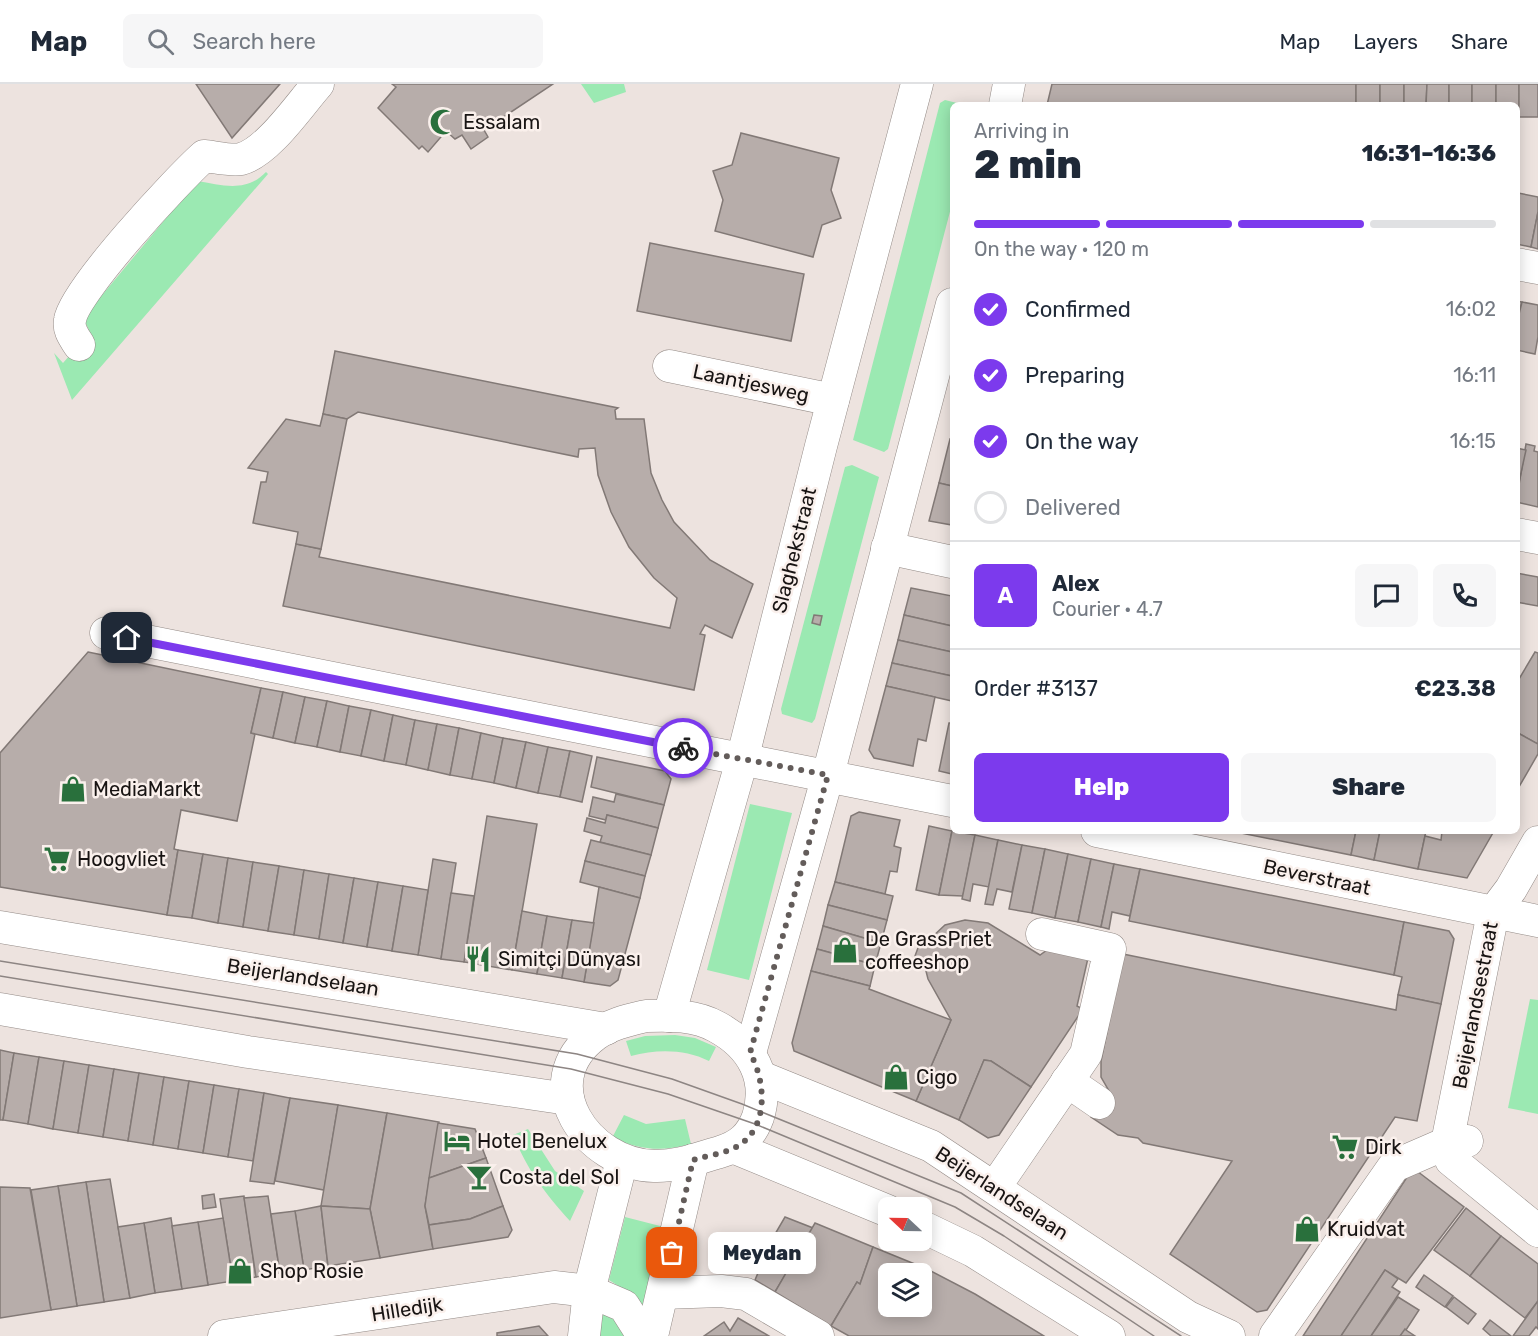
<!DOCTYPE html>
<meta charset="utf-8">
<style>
body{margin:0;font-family:Rubik,sans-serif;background:#f6f6f7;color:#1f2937;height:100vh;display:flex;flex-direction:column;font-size:22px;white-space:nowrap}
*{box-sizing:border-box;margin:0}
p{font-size:20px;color:#747a83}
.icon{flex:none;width:33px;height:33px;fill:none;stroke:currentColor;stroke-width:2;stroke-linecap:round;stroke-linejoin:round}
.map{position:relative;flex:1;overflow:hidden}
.side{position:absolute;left:950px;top:18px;width:570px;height:732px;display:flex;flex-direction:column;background:#fff;border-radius:9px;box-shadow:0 3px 15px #0003}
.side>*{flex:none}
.needle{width:39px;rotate:292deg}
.tools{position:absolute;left:878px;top:1113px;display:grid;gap:12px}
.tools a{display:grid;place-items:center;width:54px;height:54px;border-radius:9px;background:#fff;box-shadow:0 3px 15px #0003;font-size:30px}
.pin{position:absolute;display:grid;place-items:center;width:51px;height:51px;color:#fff;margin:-26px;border-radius:12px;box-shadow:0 3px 9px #0006}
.courier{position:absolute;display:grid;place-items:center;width:60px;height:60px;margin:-30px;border:4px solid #7c3aed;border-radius:50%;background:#fff;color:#222;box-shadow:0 2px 8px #0007}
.bubble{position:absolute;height:42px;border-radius:9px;background:#fff;box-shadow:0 3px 15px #0003;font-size:20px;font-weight:800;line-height:42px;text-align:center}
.head em{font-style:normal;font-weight:800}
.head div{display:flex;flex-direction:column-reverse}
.head{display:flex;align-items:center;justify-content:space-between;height:102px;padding:0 24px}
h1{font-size:39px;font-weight:800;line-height:45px}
.bar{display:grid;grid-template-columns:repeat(4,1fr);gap:9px 6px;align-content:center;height:72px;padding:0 24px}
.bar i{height:8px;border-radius:4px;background:#e0e1e3}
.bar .active{background:#7c3aed}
.bar p{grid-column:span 4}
.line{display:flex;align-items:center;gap:15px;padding:0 24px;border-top:2px solid #e0e1e3}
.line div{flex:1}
.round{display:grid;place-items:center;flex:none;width:63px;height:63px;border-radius:9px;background:#f6f6f7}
ol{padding:0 24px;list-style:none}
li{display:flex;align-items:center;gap:18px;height:66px}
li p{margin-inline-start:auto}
li .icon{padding:6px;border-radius:50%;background:#7c3aed;color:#fff;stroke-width:4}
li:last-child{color:#747a83}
li i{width:33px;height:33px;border:3px solid #e0e1e3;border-radius:50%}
.button{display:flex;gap:12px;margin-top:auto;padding:12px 24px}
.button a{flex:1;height:69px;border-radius:9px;background:#7c3aed;color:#fff;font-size:24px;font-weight:800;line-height:69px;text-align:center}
.button a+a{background:#f6f6f7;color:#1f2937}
header{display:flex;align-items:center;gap:36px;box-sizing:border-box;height:84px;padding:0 30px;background:#fff;border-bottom:2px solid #e0e1e3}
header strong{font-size:28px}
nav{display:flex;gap:33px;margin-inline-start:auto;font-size:21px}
.search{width:420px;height:54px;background:#f6f6f7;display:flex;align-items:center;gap:15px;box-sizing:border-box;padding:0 21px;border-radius:9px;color:#747a83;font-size:22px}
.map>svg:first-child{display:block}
</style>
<header>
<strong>Map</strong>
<div class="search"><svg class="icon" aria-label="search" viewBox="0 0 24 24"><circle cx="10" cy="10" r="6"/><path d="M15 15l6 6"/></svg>Search here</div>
<nav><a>Map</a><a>Layers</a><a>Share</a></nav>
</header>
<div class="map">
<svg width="1538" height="1252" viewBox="0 0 1538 1252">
<rect width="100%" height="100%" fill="#ede3df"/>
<g fill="#9be9b2">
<polygon points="581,0 624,0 626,8 594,19"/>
<polygon points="945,16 965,21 952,21 952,120 888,365 884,368 853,356 940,19"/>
<path d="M 266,88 L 268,90 L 72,316 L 54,269 L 63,279 L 90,248 L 85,238 L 88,228 L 197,97 C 222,101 246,109 266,88 Z"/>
<polygon points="852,381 879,393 815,635 812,639 782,630 781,625 845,383"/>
<polygon points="750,720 792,729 749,896 707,886"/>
<polygon points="1530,915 1538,916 1538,1030 1508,1024"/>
<path d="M 675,951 L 695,954 L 716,963 L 709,977 C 685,965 657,965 631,972 L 626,957 L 645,952 Z"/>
<path d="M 624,1031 L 646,1040 L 685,1035 L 691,1060 C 662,1068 640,1066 612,1054 Z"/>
<path d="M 528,1045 L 555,1087 L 584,1107 L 570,1137 C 544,1108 528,1087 513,1051 Z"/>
<polygon points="625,1133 664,1143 644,1229 628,1208 609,1196"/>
<polygon points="600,1217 630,1252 593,1252"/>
</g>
<g fill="#b7adaa" stroke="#827976" stroke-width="1.5" fill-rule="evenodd">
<polygon points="196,0 280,0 232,54"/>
<polygon points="392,0 553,0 484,46 488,53 471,65 462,51 455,55 446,47 428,68 422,62 419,65 378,24 396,3"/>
<polygon points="1052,0 1356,0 1356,21 1047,21"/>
<rect x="1356" y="0" width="24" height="21"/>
<rect x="1380" y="0" width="24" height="21"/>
<polygon points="1404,0 1427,0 1426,21 1404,21"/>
<polygon points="1427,0 1449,0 1449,21 1426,21"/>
<rect x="1449" y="0" width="23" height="21"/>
<rect x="1472" y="0" width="24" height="21"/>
<polygon points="1496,0 1519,0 1519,33 1516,33 1516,21 1496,21"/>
<rect x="1519" y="0" width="19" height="33"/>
<polygon points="741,49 839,74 831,106 841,134 822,141 813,173 715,147 723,116 713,87 732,81"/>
<polygon points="1518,109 1538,113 1538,128 1531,163 1516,160"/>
<polygon points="1538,128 1538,165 1531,163"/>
<polygon points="650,159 804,190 791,257 637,227"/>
<polygon points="1516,217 1522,218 1516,242"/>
<polygon points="1522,218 1538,221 1538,253 1535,270 1516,266 1516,242"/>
<polygon points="335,267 618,324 615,326 616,335 644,335 651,389 662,416 674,438 710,476 753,500 732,554 705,541 700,550 705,551 694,606 283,522 296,460 321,465 319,473 670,544 677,514 654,494 629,463 611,428 598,391 595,364 579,365 578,373 358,328 347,335 323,330"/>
<polygon points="323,330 347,335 321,465 296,460 298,448 253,439 261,398 266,398 268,388 248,384 286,335 320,342"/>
<polygon points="950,355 952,356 952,402 939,399"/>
<polygon points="1526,360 1535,362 1534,367 1538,368 1538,423 1516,418"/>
<polygon points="1516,364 1526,366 1516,412"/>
<polygon points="939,399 952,402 952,441 929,437"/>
<polygon points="1516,489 1538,493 1538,522 1516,518"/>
<polygon points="911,504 952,512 952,542 904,531"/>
<polygon points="814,531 822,532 820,541 812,539"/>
<polygon points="904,531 952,542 952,568 898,556"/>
<polygon points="898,556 952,568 952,592 892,579"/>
<polygon points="88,568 261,604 251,649 255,650 237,737 181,726 174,765 178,766 167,831 0,803 0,669"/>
<polygon points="1535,568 1538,569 1538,660 1516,648 1516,600"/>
<polygon points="892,579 952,592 952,617 886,602"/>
<polygon points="886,602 935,613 926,657 918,655 913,682 874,674 869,666"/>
<polygon points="261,604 283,608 273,654 251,649"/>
<polygon points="283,608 305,613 295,659 273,654"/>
<polygon points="305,613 327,617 317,663 295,659"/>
<polygon points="327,617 349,622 340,668 317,663"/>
<polygon points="349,622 371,626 361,672 340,668"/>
<polygon points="371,626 393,631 384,677 361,672"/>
<polygon points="393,631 415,636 406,681 384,677"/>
<polygon points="415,636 437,640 428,686 406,681"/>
<polygon points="949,639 952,639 952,690 939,687"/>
<polygon points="437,640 459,644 450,691 428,686"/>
<polygon points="459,644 481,649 472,695 450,691"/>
<polygon points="1516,648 1538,660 1538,670 1516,708"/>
<polygon points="481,649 503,654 494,699 472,695"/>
<polygon points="503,654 526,658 516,704 494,699"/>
<polygon points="526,658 548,663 538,709 516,704"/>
<polygon points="548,663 570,667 560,713 538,709"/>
<polygon points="570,667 592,672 582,718 560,713"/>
<polygon points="597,673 665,687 671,695 664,721 591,703"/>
<polygon points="616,710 664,721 658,744 607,731 606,736 589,732 593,713 614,718"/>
<polygon points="859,728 900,736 894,762 901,764 897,788 890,787 885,810 835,798 851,732"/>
<polygon points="607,731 658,744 651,771 600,758 602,752 584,747 587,734 605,739"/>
<polygon points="487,732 537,740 512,886 464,878"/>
<polygon points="929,742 952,747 939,811 916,806"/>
<polygon points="952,747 975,751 963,812 939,811"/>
<polygon points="1231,747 1356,747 1351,771"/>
<polygon points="1356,747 1380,747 1374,776 1351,771"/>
<polygon points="1380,747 1426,747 1418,785 1374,776"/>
<polygon points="1442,747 1494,747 1467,794 1418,785 1425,752 1441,756"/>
<polygon points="975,751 998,756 989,803 973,800 970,817 962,815"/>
<polygon points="591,756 651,771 645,792 585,777"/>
<polygon points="998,756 1022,761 1012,808 997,805 993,821 985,820"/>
<polygon points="1022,761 1045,765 1032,829 1009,825"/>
<polygon points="1045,765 1068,770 1055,834 1032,829"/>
<polygon points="178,766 203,770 192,834 167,831"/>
<polygon points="203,770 228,774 218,839 192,834"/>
<polygon points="1068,770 1091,775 1078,838 1055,834"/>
<polygon points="228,774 253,778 243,843 218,839"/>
<polygon points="433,775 456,779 441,875 418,871"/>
<polygon points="1091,775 1114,780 1101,843 1078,838"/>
<polygon points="585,777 645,792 640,814 580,798"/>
<polygon points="253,778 279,782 268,847 243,843"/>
<polygon points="1114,780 1140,785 1130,832 1112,828 1109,845 1101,843"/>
<polygon points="279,782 304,786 294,851 268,847"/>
<polygon points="1140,785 1404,838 1394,891 1129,837"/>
<polygon points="304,786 329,790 319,855 294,851"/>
<polygon points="329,790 354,794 343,859 319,855"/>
<polygon points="354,794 378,798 367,863 343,859"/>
<polygon points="378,798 403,802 392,867 367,863"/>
<polygon points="835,798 893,812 887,836 828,821"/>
<polygon points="403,802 428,806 418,871 392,867"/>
<polygon points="599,803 640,814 618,896 610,902 584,898"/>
<polygon points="451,809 474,812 464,878 441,875"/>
<polygon points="828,821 887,836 881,859 823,842"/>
<polygon points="522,827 547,832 537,890 512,886"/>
<polygon points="547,832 572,836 562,894 537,890"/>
<polygon points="572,836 594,839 584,898 562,894"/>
<polygon points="965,836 988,839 1040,871 1047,866 1088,874 1077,922 1083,925 1031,1003 991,977 984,976 959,1036 916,1017 951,936 928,895 923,875 915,872 922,853 930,855 945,841"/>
<polygon points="1404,838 1449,847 1454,855 1441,920 1398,911 1402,893 1394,891"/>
<polygon points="823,842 881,859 875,881 817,865"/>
<polygon points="817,865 875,881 870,902 811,887"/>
<polygon points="1123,870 1396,926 1398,911 1441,920 1417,1037 1395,1033 1267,1226 1257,1228 1170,1170 1232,1077 1143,1059 1138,1054 1118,1051 1091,1033 1109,1007 1101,993 1101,977"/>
<polygon points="811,887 870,902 869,905 951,936 916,1017 794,967 792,959"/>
<polygon points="0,966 14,969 3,1036 0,1036"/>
<polygon points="14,969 39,973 28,1040 3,1036"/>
<polygon points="39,973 64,977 53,1045 28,1040"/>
<polygon points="984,976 991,977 1031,1003 999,1051 988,1054 959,1036"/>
<polygon points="64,977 89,981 78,1049 53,1045"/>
<polygon points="89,981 114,985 103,1053 78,1049"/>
<polygon points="114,985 139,989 128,1057 103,1053"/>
<polygon points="139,989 164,993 153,1061 128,1057"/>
<polygon points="164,993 189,997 178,1065 153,1061"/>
<polygon points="189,997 214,1001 203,1069 178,1065"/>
<polygon points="214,1001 239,1005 228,1073 203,1069"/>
<polygon points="239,1005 264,1009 253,1077 228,1073"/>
<polygon points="264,1009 290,1014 274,1100 250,1097"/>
<polygon points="290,1014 338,1021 324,1106 275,1097"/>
<polygon points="338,1021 387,1029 370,1125 321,1122"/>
<polygon points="387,1029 439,1038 425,1122 433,1165 380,1174 370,1125"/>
<polygon points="438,1039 475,1045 486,1074 429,1094"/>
<polygon points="486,1074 503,1122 470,1135 429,1141 425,1122 429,1094"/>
<polygon points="1413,1084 1464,1123 1406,1199 1385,1186 1341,1252 1303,1252"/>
<polygon points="110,1095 130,1214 104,1218 86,1098"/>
<polygon points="86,1098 104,1218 77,1222 58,1102"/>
<polygon points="58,1102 77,1222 51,1226 31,1106"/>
<polygon points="0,1103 30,1104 51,1226 0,1234"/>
<polygon points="214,1110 216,1123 203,1125 202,1112"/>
<polygon points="244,1112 256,1193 233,1197 220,1115"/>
<polygon points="268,1112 280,1189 256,1193 244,1114"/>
<polygon points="321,1122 328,1182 304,1186 295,1127"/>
<polygon points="321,1122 370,1125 380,1174 328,1182"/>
<polygon points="503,1122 512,1146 508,1153 433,1165 429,1141 470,1135"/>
<polygon points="1466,1124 1501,1152 1470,1192 1434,1166"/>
<polygon points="295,1127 304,1186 280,1189 271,1130"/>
<polygon points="785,1133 813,1144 775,1208 755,1196 766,1170 764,1169"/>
<polygon points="171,1134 182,1205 155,1209 144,1139"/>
<polygon points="223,1134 233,1197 208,1201 198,1138"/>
<polygon points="198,1138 208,1201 182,1205 172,1142"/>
<polygon points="144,1139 155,1209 130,1214 118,1143"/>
<polygon points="815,1139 873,1163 860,1200 857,1198 831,1242 775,1208"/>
<polygon points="1501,1152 1538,1180 1538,1217 1525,1234 1470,1192"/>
<path d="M 873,1163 L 927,1185 L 975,1210 L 1044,1252 L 849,1252 L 831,1242 L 857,1198 L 860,1200 ZM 888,1190 L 921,1190 L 921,1222 L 888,1222 Z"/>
<polygon points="1385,1186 1398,1195 1392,1203 1400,1208 1371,1252 1341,1252"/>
<polygon points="1424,1191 1453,1212 1445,1223 1416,1203"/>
<polygon points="1398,1213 1419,1226 1406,1246 1400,1252 1371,1252"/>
<polygon points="1454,1213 1476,1230 1468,1240 1446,1223"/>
<polygon points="1538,1217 1538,1245 1536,1243 1529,1252 1513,1252"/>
<polygon points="738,1234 769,1252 704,1252 724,1238 730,1247"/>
<polygon points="1490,1236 1511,1252 1491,1252 1483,1245"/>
<polygon points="539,1242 548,1252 497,1252 497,1249"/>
<polygon points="1405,1245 1406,1246 1415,1252 1400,1252"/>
</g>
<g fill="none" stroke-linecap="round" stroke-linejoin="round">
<g stroke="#938a86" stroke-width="33">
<g id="minor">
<polyline points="1005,21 1009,0"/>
<polyline points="1516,180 1538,184"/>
<path d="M 79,261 C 74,253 68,246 70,236 C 74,207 178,95 204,72 C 215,73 231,77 241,75 C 268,68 300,20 318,0"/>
<polyline points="669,282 833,316"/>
<polyline points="1516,450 1538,454"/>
<polyline points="887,464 952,478"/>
<polyline points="106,549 952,717"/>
<polyline points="1097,747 1538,837"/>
<polyline points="1538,758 1511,805 1493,829 1447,1059 1451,1076 1538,1147"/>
<polyline points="0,843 606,945"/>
<polyline points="0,925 248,968 568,1015"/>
<path d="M 646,932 C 670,931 696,931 717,943 C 752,962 770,994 758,1033 C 751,1052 740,1062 720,1068 C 699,1074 676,1083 654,1082 C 587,1080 531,999 595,951 C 610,940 629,936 646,932 Z"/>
<polyline points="669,932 742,676 821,362 917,0"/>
<polyline points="750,969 828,691 952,220"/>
<polyline points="761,993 931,1062 1188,1233 1229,1252"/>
<polyline points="1067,997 1099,1019"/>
<polyline points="735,1064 888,1127"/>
<polyline points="995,1103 1086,970 1110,865 1042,850"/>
<polyline points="921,1142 973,1167 1109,1252"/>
<polyline points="663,1209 721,1207 746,1210 818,1252"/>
<polyline points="224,1252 554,1203 589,1207 624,1222 643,1252"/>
<polyline points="584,1252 589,1207 622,1076"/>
<polyline points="652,1252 693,1076"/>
<polyline points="1275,1252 1394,1082 1447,1059 1467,1057"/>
</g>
</g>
<use href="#minor" stroke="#fff" stroke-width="32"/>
<g stroke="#8d8583" stroke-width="1.5">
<polyline points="0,877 577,970 672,995 742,1020 961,1109 1181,1252"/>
<polyline points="0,892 571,985 668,1010 755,1040 955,1123 1004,1152 1154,1252"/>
</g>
</g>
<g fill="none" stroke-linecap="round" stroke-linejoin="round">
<path stroke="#635c5a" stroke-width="6" stroke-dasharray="0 10.8" d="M 672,1169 L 693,1076 C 706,1072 722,1070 734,1064 C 770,1047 766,997 750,969 L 828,691 L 683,664"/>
<polyline stroke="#7c3aed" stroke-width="8" points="127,554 683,664"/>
</g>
<defs>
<g id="mosque-bare" transform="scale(2.07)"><path d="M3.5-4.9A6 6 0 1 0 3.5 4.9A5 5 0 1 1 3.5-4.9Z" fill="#29703c" stroke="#faf0ec" stroke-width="2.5" paint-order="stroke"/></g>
<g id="shop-bare" transform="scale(2.07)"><path d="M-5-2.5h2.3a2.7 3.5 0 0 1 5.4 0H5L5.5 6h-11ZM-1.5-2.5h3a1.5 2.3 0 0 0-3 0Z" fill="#29703c" stroke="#faf0ec" stroke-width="2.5" paint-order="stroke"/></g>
<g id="supermarket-bare" transform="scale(2.07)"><path d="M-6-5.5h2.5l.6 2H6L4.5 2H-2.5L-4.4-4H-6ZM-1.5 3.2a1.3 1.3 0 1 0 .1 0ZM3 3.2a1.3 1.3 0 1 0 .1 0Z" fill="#29703c" stroke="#faf0ec" stroke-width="2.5" paint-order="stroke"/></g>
<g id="restaurant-bare" transform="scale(2.07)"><path d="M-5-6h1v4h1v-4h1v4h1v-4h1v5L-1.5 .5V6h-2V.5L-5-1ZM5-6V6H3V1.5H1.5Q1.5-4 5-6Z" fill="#29703c" stroke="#faf0ec" stroke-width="2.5" paint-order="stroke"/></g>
<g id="hotel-bare" transform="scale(2.07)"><path d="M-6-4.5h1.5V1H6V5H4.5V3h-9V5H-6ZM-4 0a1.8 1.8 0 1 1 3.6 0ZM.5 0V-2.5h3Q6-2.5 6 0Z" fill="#29703c" stroke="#faf0ec" stroke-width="2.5" paint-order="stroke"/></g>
<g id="bar-bare" transform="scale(2.07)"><path d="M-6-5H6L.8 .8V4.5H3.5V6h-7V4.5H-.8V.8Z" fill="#29703c" stroke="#faf0ec" stroke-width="2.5" paint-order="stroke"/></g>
</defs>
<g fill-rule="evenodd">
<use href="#mosque-bare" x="443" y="38"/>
<use href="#shop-bare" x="73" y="705"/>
<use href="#supermarket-bare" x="57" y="775"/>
<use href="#shop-bare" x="845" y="866"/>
<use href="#restaurant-bare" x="478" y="875"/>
<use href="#shop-bare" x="896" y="993"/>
<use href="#hotel-bare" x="457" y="1057"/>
<use href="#supermarket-bare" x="1345" y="1063"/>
<use href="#bar-bare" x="479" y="1093"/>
<use href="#shop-bare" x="1307" y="1145"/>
<use href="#shop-bare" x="240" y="1187"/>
</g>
<g text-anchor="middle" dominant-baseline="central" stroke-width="5" stroke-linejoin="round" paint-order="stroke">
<g font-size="20" fill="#181413" stroke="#faf0ec" text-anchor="start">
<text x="463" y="38">Essalam</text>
<text x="93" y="705">MediaMarkt</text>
<text x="77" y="775">Hoogvliet</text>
<text x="865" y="855">De GrassPriet<tspan x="865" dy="23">coffeeshop</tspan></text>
<text x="498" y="875">Simitçi Dünyası</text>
<text x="916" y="993">Cigo</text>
<text x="477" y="1057">Hotel Benelux</text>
<text x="1365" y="1063">Dirk</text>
<text x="499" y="1093">Costa del Sol</text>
<text x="1327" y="1145">Kruidvat</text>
<text x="260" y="1187">Shop Rosie</text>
</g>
<g font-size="20" fill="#181413" stroke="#faf0ec">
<text transform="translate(751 299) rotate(12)">Laantjesweg</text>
<text transform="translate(794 466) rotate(-76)">Slaghekstraat</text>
<text transform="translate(1317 793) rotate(12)">Beverstraat</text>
<text transform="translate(303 893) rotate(9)">Beijerlandselaan</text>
<text transform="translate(1475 921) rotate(-79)">Beijerlandsestraat</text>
<text transform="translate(1002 1109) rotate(33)">Beijerlandselaan</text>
<text transform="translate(407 1225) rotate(-9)">Hilledijk</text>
</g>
</g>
</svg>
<div class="tools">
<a><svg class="needle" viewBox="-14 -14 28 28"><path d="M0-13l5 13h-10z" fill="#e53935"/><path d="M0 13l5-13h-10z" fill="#747a83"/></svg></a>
<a><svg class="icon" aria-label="layers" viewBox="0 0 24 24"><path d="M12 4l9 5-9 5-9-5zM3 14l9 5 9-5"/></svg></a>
</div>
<div class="pin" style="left:672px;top:1169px;background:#ea580c"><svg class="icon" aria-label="bag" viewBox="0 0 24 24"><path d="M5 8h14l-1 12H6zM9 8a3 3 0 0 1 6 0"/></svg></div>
<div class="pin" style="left:127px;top:554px;background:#1f2937"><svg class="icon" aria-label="home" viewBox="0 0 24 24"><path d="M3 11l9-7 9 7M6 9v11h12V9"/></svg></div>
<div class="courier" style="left:683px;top:664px"><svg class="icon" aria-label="bike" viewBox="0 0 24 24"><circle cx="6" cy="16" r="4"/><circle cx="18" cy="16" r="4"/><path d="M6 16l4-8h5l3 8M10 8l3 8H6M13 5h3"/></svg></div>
<div class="bubble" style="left:708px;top:1148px;width:108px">Meydan</div>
<section class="side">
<div class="head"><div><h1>2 min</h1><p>Arriving in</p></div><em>16:31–16:36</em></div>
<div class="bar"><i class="active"></i><i class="active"></i><i class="active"></i><i></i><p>On the way · 120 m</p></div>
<ol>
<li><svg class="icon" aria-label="check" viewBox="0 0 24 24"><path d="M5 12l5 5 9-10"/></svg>Confirmed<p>16:02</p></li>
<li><svg class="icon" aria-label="check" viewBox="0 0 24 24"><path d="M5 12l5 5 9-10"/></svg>Preparing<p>16:11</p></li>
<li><svg class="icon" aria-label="check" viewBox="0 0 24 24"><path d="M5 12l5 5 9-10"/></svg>On the way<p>16:15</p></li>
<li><i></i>Delivered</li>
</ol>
<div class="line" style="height:108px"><b class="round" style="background:#7c3aed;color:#fff">A</b><div><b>Alex</b><p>Courier · 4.7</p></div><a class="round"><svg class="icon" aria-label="chat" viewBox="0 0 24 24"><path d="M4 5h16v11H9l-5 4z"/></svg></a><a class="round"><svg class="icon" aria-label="phone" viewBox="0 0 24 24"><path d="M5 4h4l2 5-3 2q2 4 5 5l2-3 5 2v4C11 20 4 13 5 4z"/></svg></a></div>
<div class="line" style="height:78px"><div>Order #3137</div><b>€23.38</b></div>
<div class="button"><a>Help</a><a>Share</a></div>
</section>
</div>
